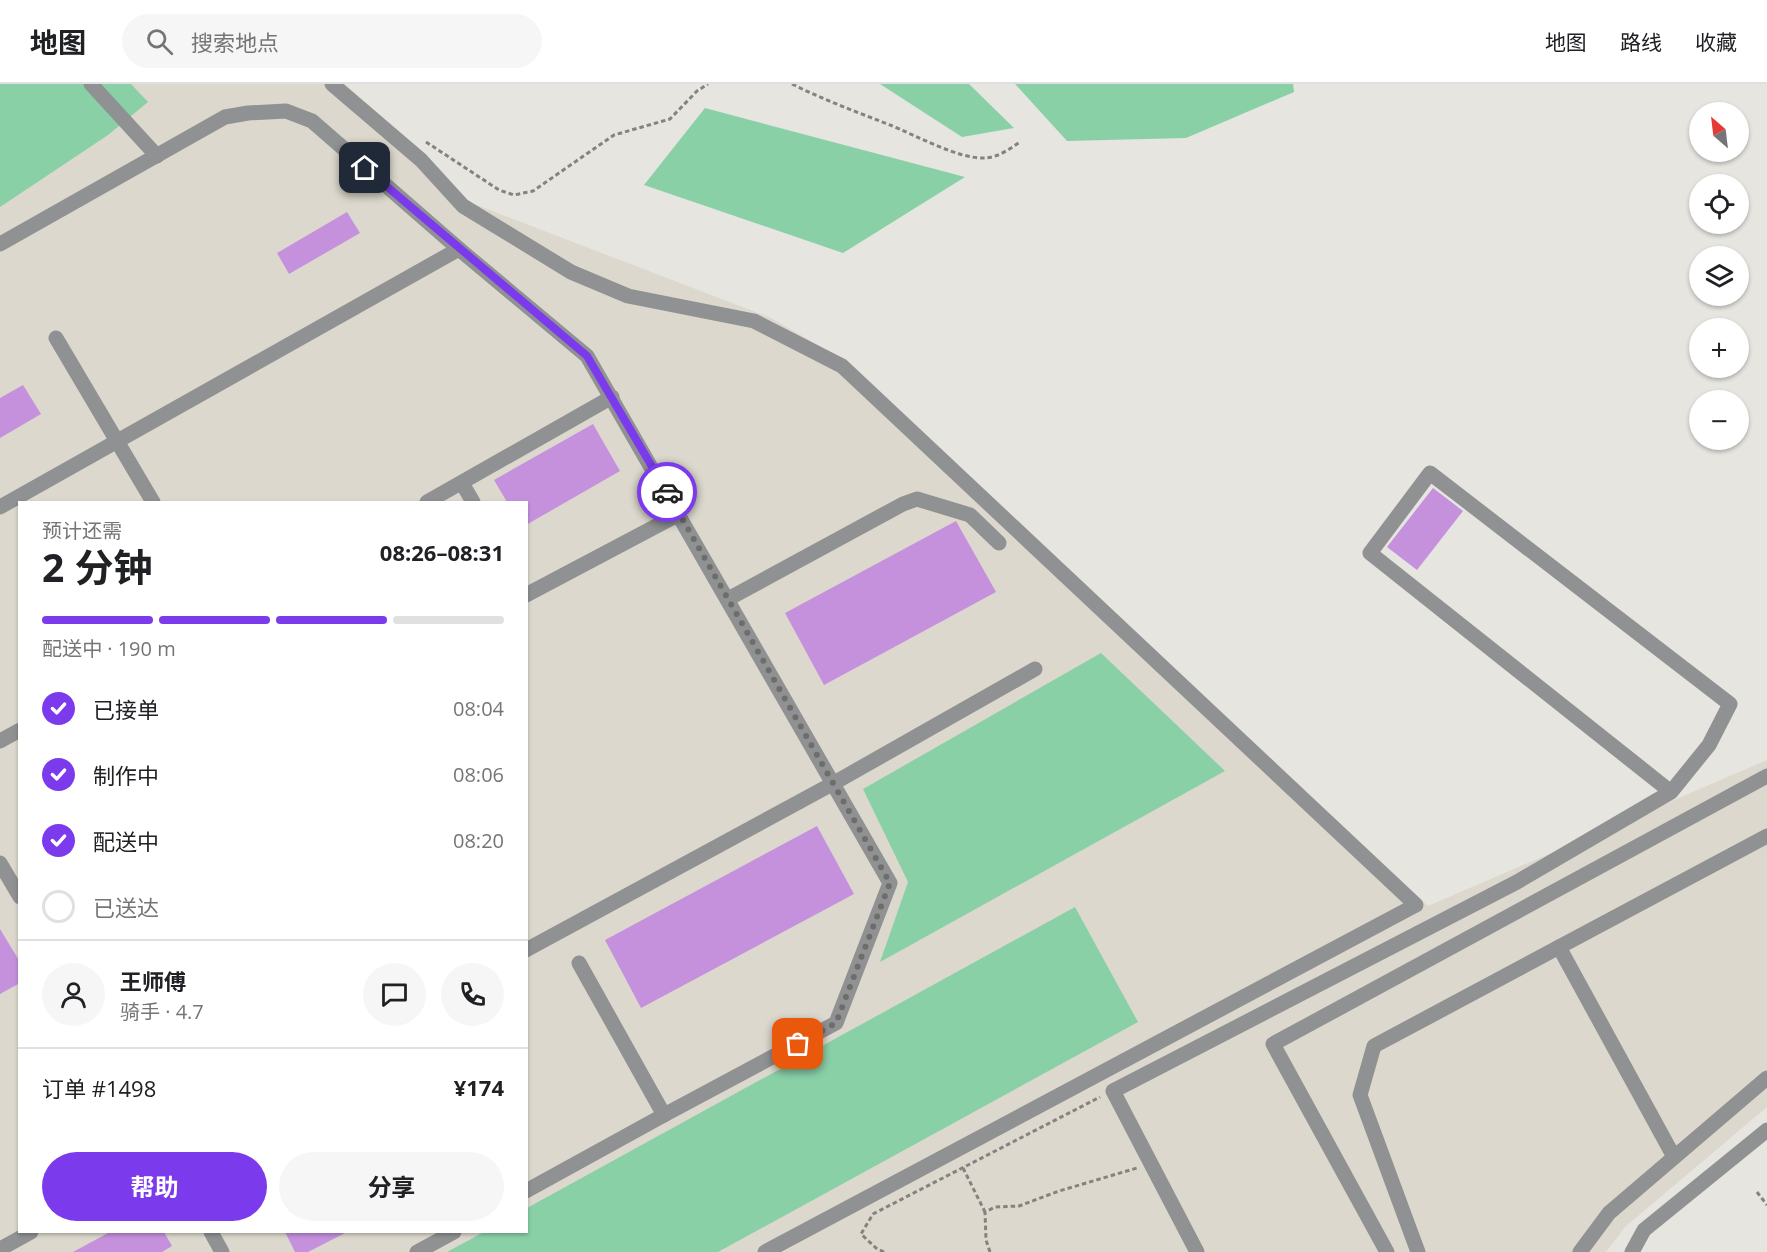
<!DOCTYPE html>
<html lang="zh">
<meta charset="utf-8">
<style>
body{margin:0;font-family:"Open Sans","Noto Sans SC",sans-serif;background:#f6f6f6;color:#202124;height:100vh;display:flex;flex-direction:column;font-size:22px;white-space:nowrap}
*{box-sizing:border-box;margin:0}
p{font-size:20px;color:#757577}
.icon{flex:none;width:33px;height:33px;fill:none;stroke:currentColor;stroke-width:2;stroke-linecap:round;stroke-linejoin:round}
.map{position:relative;flex:1;overflow:hidden}
.drawer{position:absolute;left:18px;top:417px;width:510px;height:732px;display:flex;flex-direction:column;background:#fff;border-radius:0px;box-shadow:0 2px 4px #0004}
.drawer>*{flex:none}
.needle{width:39px;rotate:332deg}
.tools{position:absolute;left:1689px;top:18px;display:grid;gap:12px}
.tools a{display:grid;place-items:center;width:60px;height:60px;border-radius:50%;background:#fff;box-shadow:0 2px 4px #0004;font-size:30px}
.pin{position:absolute;display:grid;place-items:center;width:51px;height:51px;color:#fff;margin:-26px;border-radius:12px;box-shadow:0 3px 9px #0006}
.courier{position:absolute;display:grid;place-items:center;width:60px;height:60px;margin:-30px;border:4px solid #7c3aed;border-radius:50%;background:#fff;color:#222;box-shadow:0 2px 8px #0007}
.headline em{font-style:normal;font-weight:700}
.headline div{display:flex;flex-direction:column-reverse}
.headline{display:flex;align-items:center;justify-content:space-between;height:102px;padding:0 24px}
h1{font-size:39px;font-weight:700;line-height:45px}
.bar{display:grid;grid-template-columns:repeat(4,1fr);gap:9px 6px;align-content:center;height:72px;padding:0 24px}
.bar i{height:8px;border-radius:4px;background:#e0e0e0}
.bar .on{background:#7c3aed}
.bar p{grid-column:span 4}
.line{display:flex;align-items:center;gap:15px;padding:0 24px;border-top:2px solid #e0e0e0}
.line div{flex:1}
.round{display:grid;place-items:center;flex:none;width:63px;height:63px;border-radius:32px;background:#f6f6f6}
ol{padding:0 24px;list-style:none}
li{display:flex;align-items:center;gap:18px;height:66px}
li p{margin-inline-start:auto}
li .icon{padding:6px;border-radius:50%;background:#7c3aed;color:#fff;stroke-width:4}
li:last-child{color:#757577}
li i{width:33px;height:33px;border:3px solid #e0e0e0;border-radius:50%}
.action{display:flex;gap:12px;margin-top:auto;padding:12px 24px}
.action a{flex:1;height:69px;border-radius:36px;background:#7c3aed;color:#fff;font-size:24px;font-weight:700;line-height:69px;text-align:center}
.action a+a{background:#f6f6f6;color:#202124}
header{display:flex;align-items:center;gap:36px;box-sizing:border-box;height:84px;padding:0 30px;background:#fff;border-bottom:2px solid #e0e0e0}
header strong{font-size:28px}
nav{display:flex;gap:33px;margin-inline-start:auto;font-size:21px}
.search{width:420px;height:54px;background:#f6f6f6;display:flex;align-items:center;gap:15px;box-sizing:border-box;padding:0 21px;border-radius:33px;color:#757577;font-size:22px}
.map>svg:first-child{display:block}
</style>
<header>
<strong>地图</strong>
<div class="search"><svg class="icon" aria-label="search" viewBox="0 0 24 24"><circle cx="10" cy="10" r="6"/><path d="M15 15l6 6"/></svg>搜索地点</div>
<nav><a>地图</a><a>路线</a><a>收藏</a></nav>
</header>
<div class="map">
<svg width="1767" height="1168" viewBox="0 0 1767 1168">
<rect width="100%" height="100%" fill="#e6e5e0"/>
<path fill="#dcd8cd" fill-rule="evenodd" d="M 0,0 L 345,0 L 421,67 L 469,118 L 771,234 L 842,275 L 1428,822 L 1767,676 L 1767,1023 L 1625,1143 L 1606,1168 L 0,1168 ZM 20,418 L 526,418 L 526,1148 L 20,1148 Z"/>
<g fill="#89d0a7">
<polygon points="0,0 131,0 148,18 108,51 0,123"/>
<polygon points="880,0 969,0 1014,44 962,53"/>
<polygon points="1015,0 1293,0 1294,8 1186,54 1067,57"/>
<polygon points="705,24 965,93 843,169 644,101"/>
<polygon points="1101,569 1225,687 880,878 908,798 863,705"/>
<polygon points="1075,823 1138,938 718,1168 447,1168 484,1148 526,1148 527,1124"/>
</g>
<g fill="#c591dd">
<polygon points="347,128 360,149 289,190 277,169"/>
<polygon points="23,301 41,330 0,354 0,314"/>
<polygon points="593,340 620,387 526,441 526,418 507,418 494,396"/>
<polygon points="1433,404 1463,427 1417,486 1387,463"/>
<polygon points="956,437 996,508 824,601 785,529"/>
<polygon points="817,742 854,810 641,924 605,856"/>
<polygon points="0,845 20,878 20,899 0,910"/>
<polygon points="110,1148 164,1148 172,1162 162,1168 73,1168"/>
<polygon points="285,1148 347,1148 308,1168 295,1168"/>
</g>
<g fill="none" stroke-linecap="round" stroke-linejoin="round">
<g stroke="#848380" stroke-width="3" stroke-dasharray="4.5 3" stroke-linecap="butt">
<path d="M 792,0 C 824,16 857,28 890,41 C 915,51 960,76 986,74 C 998,73 1010,65 1020,58"/>
<polyline points="426,58 499,106 514,111 533,107 614,51 670,35 697,7 708,0"/>
<polyline points="963,1084 985,1128"/>
<polyline points="1757,1108 1767,1121"/>
<polyline points="884,1168 876,1164 861,1150 873,1130 1100,1013"/>
<polyline points="990,1168 986,1156 985,1128 995,1123 1019,1122 1059,1107 1137,1084"/>
</g>
<g stroke="#909192" stroke-width="15">
<polyline points="91,0 157,72"/>
<polyline points="332,0 421,76 463,122 571,188 628,212 754,237 842,282 1416,821 765,1168"/>
<polyline points="0,160 225,33 248,29 286,27 312,37 459,165 587,272 890,799 836,939 664,1031 526,1107"/>
<polyline points="56,254 153,418"/>
<polyline points="462,399 473,418"/>
<polyline points="427,418 612,313"/>
<polyline points="0,423 459,165"/>
<polyline points="526,511 679,430"/>
<polyline points="728,515 903,420 917,415 970,431 999,459"/>
<polyline points="0,657 20,646"/>
<polyline points="0,779 20,813"/>
<polyline points="1559,863 1674,1073"/>
<polyline points="526,866 834,699 1035,585"/>
<polyline points="579,879 664,1031"/>
<polyline points="211,1148 222,1168"/>
<polyline points="0,1165 31,1148"/>
<polyline points="417,1168 454,1148"/>
<polyline points="1197,1168 1113,1007 1517,798 1671,708 1709,661 1730,620 1430,389 1370,469 1671,708"/>
<polyline points="1387,1168 1273,960 1767,692"/>
<polyline points="1418,1168 1360,1011 1374,962 1767,752"/>
<polyline points="1580,1168 1609,1129 1767,994"/>
<polyline points="1632,1168 1644,1146 1767,1046"/>
</g>
</g>
<g fill="none" stroke-linecap="round" stroke-linejoin="round">
<polyline stroke="#6d6d6a" stroke-width="6" stroke-dasharray="0 10.8" points="667,408 890,799 836,939 798,960"/>
<polyline stroke="#7c3aed" stroke-width="8" points="365,84 587,272 667,408"/>
</g>
</svg>
<div class="tools">
<a><svg class="needle" viewBox="-14 -14 28 28"><path d="M0-13l5 13h-10z" fill="#e53935"/><path d="M0 13l5-13h-10z" fill="#757577"/></svg></a>
<a><svg class="icon" aria-label="locate" viewBox="0 0 24 24"><circle cx="12" cy="12" r="6"/><path d="M12 2v4M12 18v4M2 12h4M18 12h4"/></svg></a>
<a><svg class="icon" aria-label="layers" viewBox="0 0 24 24"><path d="M12 4l9 5-9 5-9-5zM3 14l9 5 9-5"/></svg></a>
<a>+</a>
<a>−</a>
</div>
<div class="pin" style="left:798px;top:960px;background:#ea580c"><svg class="icon" aria-label="bag" viewBox="0 0 24 24"><path d="M5 8h14l-1 12H6zM9 8a3 3 0 0 1 6 0"/></svg></div>
<div class="pin" style="left:365px;top:84px;background:#1f2937"><svg class="icon" aria-label="home" viewBox="0 0 24 24"><path d="M3 11l9-7 9 7M6 9v11h12V9"/></svg></div>
<div class="courier" style="left:667px;top:408px"><svg class="icon" aria-label="car" viewBox="0 0 24 24"><path d="M5 17H2v-5l4-1 3-4h7l3 4 3 1v5h-3M9 17h6M6 11h13"/><circle cx="7" cy="17" r="2"/><circle cx="17" cy="17" r="2"/></svg></div>
<section class="drawer">
<div class="headline"><div><h1>2 分钟</h1><p>预计还需</p></div><em>08:26–08:31</em></div>
<div class="bar"><i class="on"></i><i class="on"></i><i class="on"></i><i></i><p>配送中 · 190 m</p></div>
<ol>
<li><svg class="icon" aria-label="check" viewBox="0 0 24 24"><path d="M5 12l5 5 9-10"/></svg>已接单<p>08:04</p></li>
<li><svg class="icon" aria-label="check" viewBox="0 0 24 24"><path d="M5 12l5 5 9-10"/></svg>制作中<p>08:06</p></li>
<li><svg class="icon" aria-label="check" viewBox="0 0 24 24"><path d="M5 12l5 5 9-10"/></svg>配送中<p>08:20</p></li>
<li><i></i>已送达</li>
</ol>
<div class="line" style="height:108px"><a class="round"><svg class="icon" aria-label="person" viewBox="0 0 24 24"><circle cx="12" cy="8" r="4"/><path d="M4 21q1-7 8-7t8 7"/></svg></a><div><b>王师傅</b><p>骑手 · 4.7</p></div><a class="round"><svg class="icon" aria-label="chat" viewBox="0 0 24 24"><path d="M4 5h16v11H9l-5 4z"/></svg></a><a class="round"><svg class="icon" aria-label="phone" viewBox="0 0 24 24"><path d="M5 4h4l2 5-3 2q2 4 5 5l2-3 5 2v4C11 20 4 13 5 4z"/></svg></a></div>
<div class="line" style="height:78px"><div>订单 #1498</div><b>¥174</b></div>
<div class="action"><a>帮助</a><a>分享</a></div>
</section>
</div>
